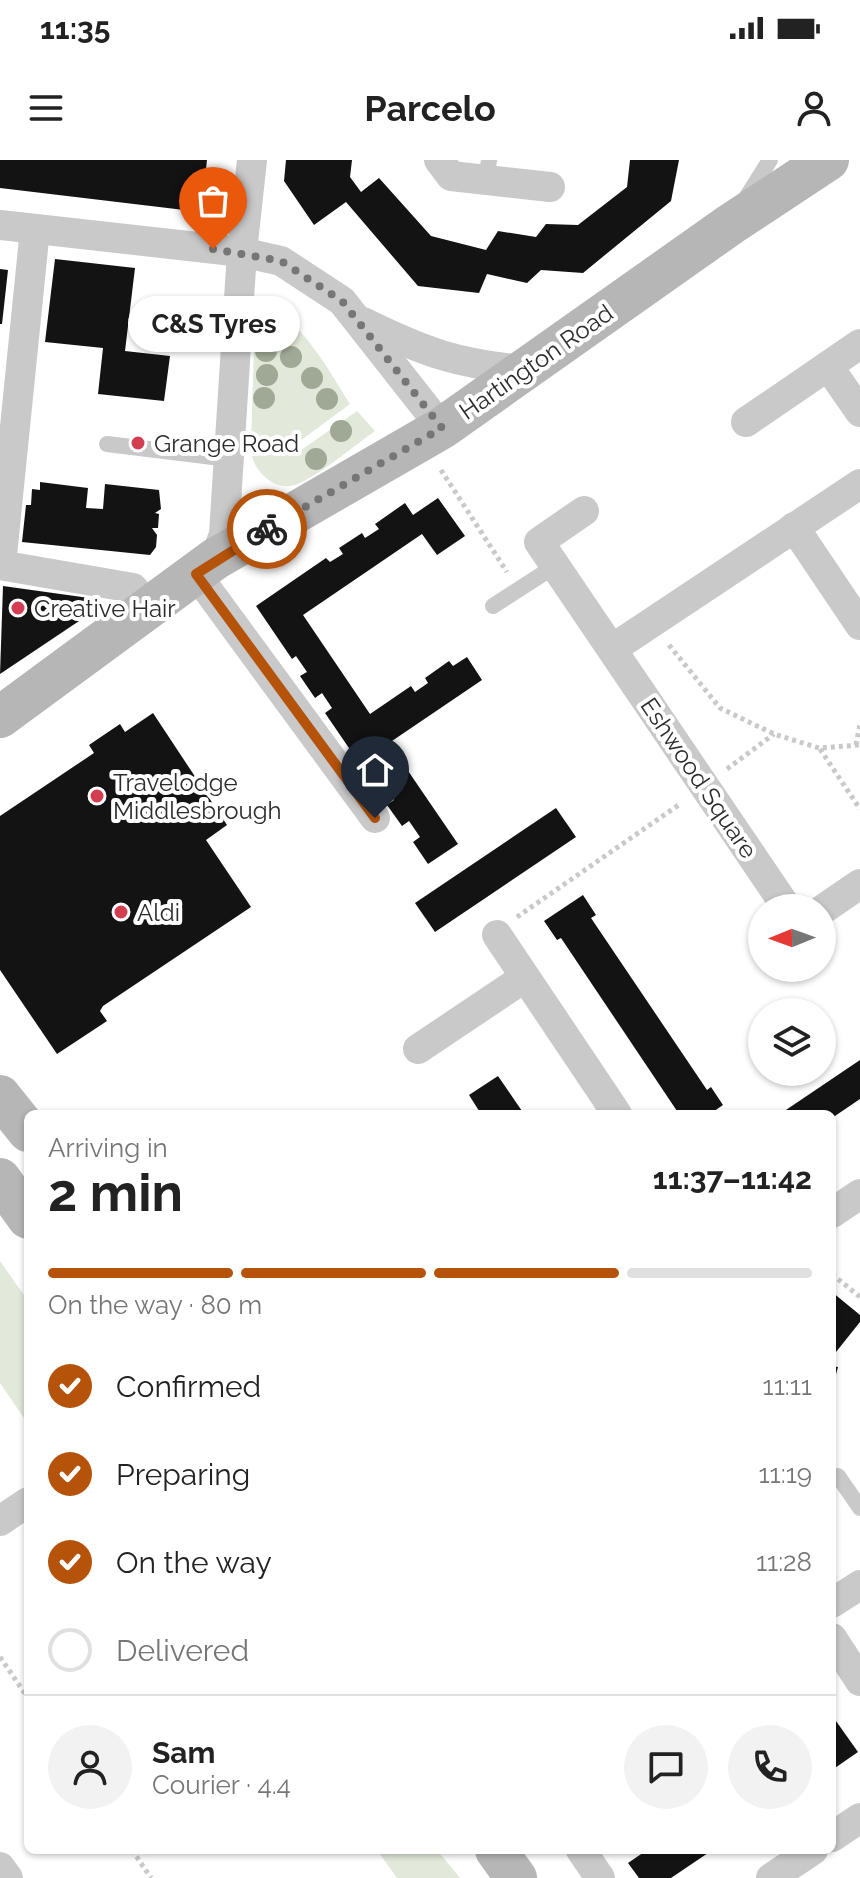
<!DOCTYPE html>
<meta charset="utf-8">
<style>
body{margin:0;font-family:Raleway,sans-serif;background:#f2f2f2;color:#222;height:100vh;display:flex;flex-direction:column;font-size:30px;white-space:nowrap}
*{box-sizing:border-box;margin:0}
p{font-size:26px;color:#767676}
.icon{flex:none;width:44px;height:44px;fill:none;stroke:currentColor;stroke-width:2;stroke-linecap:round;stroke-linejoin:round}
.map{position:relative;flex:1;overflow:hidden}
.sheet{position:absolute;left:24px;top:950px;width:812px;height:744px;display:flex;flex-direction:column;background:#fff;border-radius:12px;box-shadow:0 2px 6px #0004}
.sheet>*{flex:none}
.needle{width:52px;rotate:269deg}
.tools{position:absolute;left:748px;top:734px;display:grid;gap:16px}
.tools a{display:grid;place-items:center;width:88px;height:88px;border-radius:50%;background:#fff;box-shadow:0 2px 6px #0004;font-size:40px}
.pin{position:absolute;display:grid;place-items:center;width:68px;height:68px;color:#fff;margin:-82px -34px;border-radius:50% 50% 50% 0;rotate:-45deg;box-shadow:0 0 8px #0007}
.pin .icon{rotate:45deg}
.courier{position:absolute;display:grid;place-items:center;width:80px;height:80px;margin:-40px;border:6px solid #b45309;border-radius:50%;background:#fff;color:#222;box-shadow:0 2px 10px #0007}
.bubble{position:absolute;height:56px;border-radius:28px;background:#fff;box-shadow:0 2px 6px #0004;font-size:26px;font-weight:700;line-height:56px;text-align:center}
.overview em{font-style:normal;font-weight:700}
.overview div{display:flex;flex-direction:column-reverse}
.overview{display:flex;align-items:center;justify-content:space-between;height:136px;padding:0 24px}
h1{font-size:52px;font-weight:700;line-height:60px}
.bar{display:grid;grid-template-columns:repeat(4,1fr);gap:12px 8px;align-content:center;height:96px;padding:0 24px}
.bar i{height:10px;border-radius:6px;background:#e0e0e0}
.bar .current{background:#b45309}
.bar p{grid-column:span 4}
.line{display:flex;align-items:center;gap:20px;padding:0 24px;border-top:2px solid #e0e0e0}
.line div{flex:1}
.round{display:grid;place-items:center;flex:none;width:84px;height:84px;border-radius:42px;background:#f2f2f2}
ol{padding:0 24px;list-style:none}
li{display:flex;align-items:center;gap:24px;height:88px}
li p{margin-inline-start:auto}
li .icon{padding:8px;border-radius:50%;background:#b45309;color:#fff;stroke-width:4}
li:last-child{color:#767676}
li i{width:44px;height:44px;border:4px solid #e0e0e0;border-radius:50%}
.status{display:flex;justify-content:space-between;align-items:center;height:56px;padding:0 40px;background:#fff;direction:ltr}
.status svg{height:22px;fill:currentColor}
header{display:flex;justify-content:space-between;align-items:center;height:104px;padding:0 24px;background:#fff;font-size:36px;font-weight:700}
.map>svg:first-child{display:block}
</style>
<div class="status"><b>11:35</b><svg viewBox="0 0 49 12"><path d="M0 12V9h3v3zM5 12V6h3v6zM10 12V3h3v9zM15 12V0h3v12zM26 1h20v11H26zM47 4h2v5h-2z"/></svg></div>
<header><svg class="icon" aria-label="menu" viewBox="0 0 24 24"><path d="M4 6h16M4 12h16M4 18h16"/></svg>Parcelo<svg class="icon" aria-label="person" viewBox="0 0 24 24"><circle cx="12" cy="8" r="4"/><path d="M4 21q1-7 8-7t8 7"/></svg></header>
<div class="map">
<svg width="860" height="1718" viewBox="0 0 860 1718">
<rect width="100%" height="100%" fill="#fff"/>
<g fill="#e2e8da">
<path d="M 261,146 C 299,153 331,214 350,244 L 296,284 L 251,286 L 255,155 Z"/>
<path d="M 357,251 L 375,271 C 352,287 319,316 295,325 C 275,331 256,313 252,296 L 297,293 Z"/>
<polygon points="0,1101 28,1141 28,1264 0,1223"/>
<polygon points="377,1690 437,1690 460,1718 397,1718"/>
</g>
<g fill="#131313">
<polygon points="0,0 207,0 201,52 0,28"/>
<polygon points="286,0 352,0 350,17 361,32 379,18 431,76 486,90 498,71 536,77 546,64 578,65 627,27 630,0 679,0 671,41 583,113 541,110 527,123 487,114 479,133 418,126 346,42 314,65 284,21"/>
<polygon points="55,99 135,108 125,191 170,196 164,241 98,234 103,188 45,182"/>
<polygon points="0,109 8,110 2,164 0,164"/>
<polygon points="40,322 88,328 86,348 103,349 105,324 159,330 161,349 155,353 159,354 158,368 152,368 157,375 156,387 150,395 22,382 26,345 31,345 32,329 40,330"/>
<polygon points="438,338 465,376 437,395 422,374 303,455 370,554 411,526 415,532 428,523 425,518 449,501 453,506 467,497 482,520 389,583 458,684 428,704 413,682 420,677 409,661 402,666 387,645 394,640 383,625 377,629 325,553 332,548 322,533 315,538 300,516 307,512 296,496 292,499 256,446 326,398 330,402 343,394 339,388 362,373 365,378 379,369 375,364 405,343 413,355"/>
<polygon points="3,426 89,438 94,451 0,514"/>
<polygon points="153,553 227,665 206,680 251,747 103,846 100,851 107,861 57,894 0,810 0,656 94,593 89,585 120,564 125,572"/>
<polygon points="556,648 576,677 435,772 415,743"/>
<polygon points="583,735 596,755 591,758 707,930 711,927 723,945 710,954 672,954 677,951 561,778 557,780 544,761"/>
<polygon points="860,900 860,939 832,958 832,954 780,954"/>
<polygon points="498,916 524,954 481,954 469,935"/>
<polygon points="832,1132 860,1155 860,1162 832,1197"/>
<polygon points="832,1206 838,1207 833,1225 832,1225"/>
<polygon points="836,1561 858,1592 832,1610 832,1564"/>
<polygon points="647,1690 706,1690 708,1693 671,1718 639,1718 628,1703"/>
</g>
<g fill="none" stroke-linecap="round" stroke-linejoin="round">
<g stroke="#c9c9c9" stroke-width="5" stroke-dasharray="4 4" stroke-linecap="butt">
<polyline points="441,310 507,412"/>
<polyline points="669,485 720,548 774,574 819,588 860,585"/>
<polyline points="856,585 860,564"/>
<polyline points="820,589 860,649"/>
<polyline points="727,609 774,574"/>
<polyline points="517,757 680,644"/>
<polyline points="832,1114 860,1137"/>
<polyline points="0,1497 28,1538"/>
<polyline points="132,1690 151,1718"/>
</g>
<g stroke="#c9c9c9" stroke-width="16">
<polyline points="486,20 489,0"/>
<polyline points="746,38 770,0"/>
<polyline points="107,284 229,299"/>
<polyline points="493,446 555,406"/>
<polyline points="838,1316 860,1348"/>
</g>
<g stroke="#c9c9c9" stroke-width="30">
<polyline points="439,0 451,16 550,27"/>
<polyline points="0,65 242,92 281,101 342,141 442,268"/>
<path d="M 363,162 C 424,192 457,204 525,210"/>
<polyline points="828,206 860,252"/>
<polyline points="746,262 860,184"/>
<polyline points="584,351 539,382 787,748"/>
<polyline points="794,367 860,465"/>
<polyline points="215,399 224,374 242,92 252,0"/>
<polyline points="0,405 133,428 147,447"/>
<polyline points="1,405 35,69"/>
<polyline points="196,414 375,658"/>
<polyline points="612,489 860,324"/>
<polyline points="822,750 860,724"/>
<polyline points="497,775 617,954"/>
<polyline points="418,889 524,818"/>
<polyline points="832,1053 860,1034"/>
<polyline points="0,1361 28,1342"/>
<polyline points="832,1443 860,1425"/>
<polyline points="832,1478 860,1521"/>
<polyline points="832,1677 860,1658"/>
<polyline points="581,1690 600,1718"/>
<polyline points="0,1707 8,1718"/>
<polyline points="771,1718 813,1690"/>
</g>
<g stroke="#b6b6b6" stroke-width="42">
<polyline points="0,557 215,399 442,268 731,64 828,0"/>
<polyline points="0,936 28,971"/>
<polyline points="0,1019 28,1058"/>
<polyline points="496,1690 516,1718"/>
</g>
</g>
<g fill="#9fa995">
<circle cx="266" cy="191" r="11"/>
<circle cx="291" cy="197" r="11"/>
<circle cx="267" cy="215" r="11"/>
<circle cx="312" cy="218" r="11"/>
<circle cx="264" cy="238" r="11"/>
<circle cx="327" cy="239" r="11"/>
<circle cx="341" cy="271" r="11"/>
<circle cx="316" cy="299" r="11"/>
</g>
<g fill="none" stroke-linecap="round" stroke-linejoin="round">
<polyline stroke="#767676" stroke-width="8" stroke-dasharray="0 14.4" points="213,89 281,101 342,141 442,268 267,369"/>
<polyline stroke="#b45309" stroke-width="10" points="267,369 196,414 375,658"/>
</g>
<g fill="#d33d51" stroke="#fff" stroke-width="3">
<circle cx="138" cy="283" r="8"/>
<circle cx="18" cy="448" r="8"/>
<circle cx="97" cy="636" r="8"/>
<circle cx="121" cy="752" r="8"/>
</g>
<g text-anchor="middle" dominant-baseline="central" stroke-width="8" stroke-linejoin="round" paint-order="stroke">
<g font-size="24" fill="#2c2c2c" stroke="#fff">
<text transform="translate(536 202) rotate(-35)">Hartington Road</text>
<text transform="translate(699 618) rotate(56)">Eshwood Square</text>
</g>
<g font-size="24" fill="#2c2c2c" stroke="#fff" text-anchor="start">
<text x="154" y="283">Grange Road</text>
<text x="34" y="448">Creative Hair</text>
<text x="113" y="622">Travelodge<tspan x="113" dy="28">Middlesbrough</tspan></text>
<text x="137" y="752">Aldi</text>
</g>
</g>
</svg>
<div class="tools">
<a><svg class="needle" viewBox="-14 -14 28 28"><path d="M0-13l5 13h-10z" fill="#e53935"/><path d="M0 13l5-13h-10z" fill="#767676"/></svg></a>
<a><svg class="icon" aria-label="layers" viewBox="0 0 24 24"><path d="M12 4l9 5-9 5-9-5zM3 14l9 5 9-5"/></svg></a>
</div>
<div class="pin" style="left:213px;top:89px;background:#ea580c"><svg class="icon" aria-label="bag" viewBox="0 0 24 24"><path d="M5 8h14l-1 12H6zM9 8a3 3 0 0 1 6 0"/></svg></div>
<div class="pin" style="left:375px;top:658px;background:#1f2937"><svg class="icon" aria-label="home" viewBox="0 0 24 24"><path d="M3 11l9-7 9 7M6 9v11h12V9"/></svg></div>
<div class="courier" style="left:267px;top:369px"><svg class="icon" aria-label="bike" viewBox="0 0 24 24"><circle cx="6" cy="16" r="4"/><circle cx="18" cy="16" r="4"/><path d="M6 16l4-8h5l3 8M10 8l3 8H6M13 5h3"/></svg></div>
<div class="bubble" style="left:128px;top:136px;width:172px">C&amp;S Tyres</div>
<section class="sheet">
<div class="overview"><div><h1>2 min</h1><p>Arriving in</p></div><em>11:37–11:42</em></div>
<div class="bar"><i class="current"></i><i class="current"></i><i class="current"></i><i></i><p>On the way · 80 m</p></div>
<ol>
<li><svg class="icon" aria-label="check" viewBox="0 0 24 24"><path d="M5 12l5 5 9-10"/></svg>Confirmed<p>11:11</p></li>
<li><svg class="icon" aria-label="check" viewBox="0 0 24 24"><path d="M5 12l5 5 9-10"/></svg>Preparing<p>11:19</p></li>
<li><svg class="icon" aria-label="check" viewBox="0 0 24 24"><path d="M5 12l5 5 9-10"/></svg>On the way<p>11:28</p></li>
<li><i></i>Delivered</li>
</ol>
<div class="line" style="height:144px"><a class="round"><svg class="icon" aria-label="person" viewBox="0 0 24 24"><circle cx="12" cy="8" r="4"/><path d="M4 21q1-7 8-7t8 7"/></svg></a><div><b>Sam</b><p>Courier · 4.4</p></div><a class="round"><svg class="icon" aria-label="chat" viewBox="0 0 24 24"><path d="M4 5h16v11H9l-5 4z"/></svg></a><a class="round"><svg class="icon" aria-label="phone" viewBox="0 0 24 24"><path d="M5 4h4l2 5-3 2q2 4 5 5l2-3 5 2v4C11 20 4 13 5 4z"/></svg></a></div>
</section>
</div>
